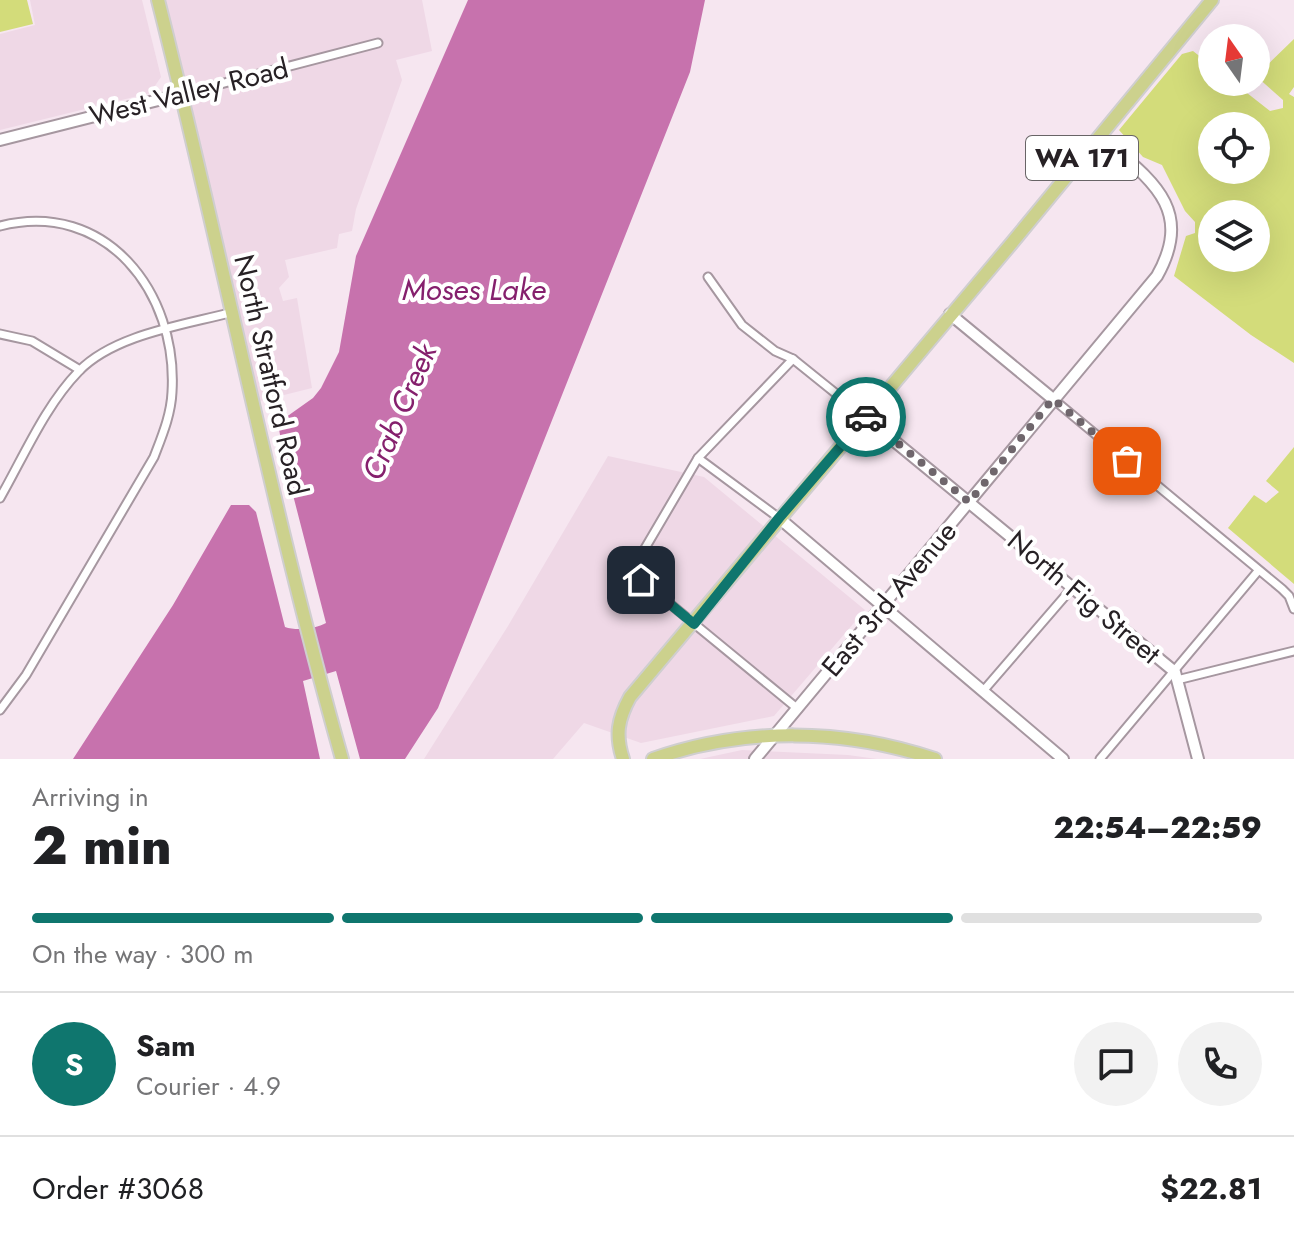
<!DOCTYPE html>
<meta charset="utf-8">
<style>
body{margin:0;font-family:Jost,sans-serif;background:#f2f2f2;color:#202124;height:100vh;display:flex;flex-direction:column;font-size:30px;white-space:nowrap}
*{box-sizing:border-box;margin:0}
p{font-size:26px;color:#757577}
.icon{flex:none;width:44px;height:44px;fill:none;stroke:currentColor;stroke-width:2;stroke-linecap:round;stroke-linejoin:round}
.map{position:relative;height:759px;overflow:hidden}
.panel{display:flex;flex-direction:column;background:#fff;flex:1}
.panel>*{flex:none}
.needle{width:52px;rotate:346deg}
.buttons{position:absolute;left:1198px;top:24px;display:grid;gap:16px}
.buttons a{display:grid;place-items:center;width:72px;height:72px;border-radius:50%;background:#fff;box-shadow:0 8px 32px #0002;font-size:40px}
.pin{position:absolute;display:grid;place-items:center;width:68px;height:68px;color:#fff;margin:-34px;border-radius:16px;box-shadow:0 4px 12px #0006}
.courier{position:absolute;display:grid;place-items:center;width:80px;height:80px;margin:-40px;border:6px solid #0f766e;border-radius:50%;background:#fff;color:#222;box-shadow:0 2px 10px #0007}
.head em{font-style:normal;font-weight:800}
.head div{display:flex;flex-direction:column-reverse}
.head{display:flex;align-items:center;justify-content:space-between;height:136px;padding:0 32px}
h1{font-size:52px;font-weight:800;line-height:60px}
.bar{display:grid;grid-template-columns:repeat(4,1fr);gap:12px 8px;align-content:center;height:96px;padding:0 32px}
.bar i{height:10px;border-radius:6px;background:#e0e0e0}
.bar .selected{background:#0f766e}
.bar p{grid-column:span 4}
.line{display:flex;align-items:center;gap:20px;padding:0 32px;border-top:2px solid #e0e0e0}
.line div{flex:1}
.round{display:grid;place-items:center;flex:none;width:84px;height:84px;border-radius:42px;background:#f2f2f2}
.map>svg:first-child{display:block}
</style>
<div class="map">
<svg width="1294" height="759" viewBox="0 0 1294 759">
<rect width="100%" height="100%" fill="#f6e6f0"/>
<g fill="#efd8e6">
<polygon points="30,0 142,0 161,77 150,93 0,130 0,34 35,25"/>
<polygon points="158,0 422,0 432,51 396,60 402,80 356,209 352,231 339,234 337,248 285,260 289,277 279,288 283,301 297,298 312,388 252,403"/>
<polygon points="608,456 704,477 865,610 774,716 641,743 584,723 553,759 424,759 508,626"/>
<polygon points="742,750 848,755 877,759 700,759"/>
</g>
<g fill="#d3dc7a" fill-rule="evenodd">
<polygon points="0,0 27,0 33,24 0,32"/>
<path d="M 1294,39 L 1294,87 L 1289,94 L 1294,97 L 1294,363 L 1251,335 L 1174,276 L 1186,236 L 1195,233 L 1195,222 L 1185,211 L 1162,165 L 1143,157 L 1119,130 L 1182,54 L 1193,51 L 1212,66 L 1212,82 L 1233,82 L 1270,111 L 1283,108 L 1283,100 L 1256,76 ZM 1256,126 L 1256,170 L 1212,170 L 1212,126 ZM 1256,214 L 1256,258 L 1212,258 L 1212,214 Z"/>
<polygon points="1294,447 1294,584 1228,528 1254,495 1266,503 1279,492 1266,481"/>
</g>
<path fill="#c772ad" d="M 468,0 L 705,0 L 690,72 L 438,708 L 405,759 L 360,759 L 336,671 L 303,681 L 320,759 L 73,759 L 173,605 L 231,505 L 249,505 L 256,512 L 285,627 C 296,631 316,629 326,623 L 285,464 L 279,429 L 282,420 L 313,398 L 321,388 L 339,352 L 356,256 Z"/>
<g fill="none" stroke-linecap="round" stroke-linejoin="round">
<g stroke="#a697a0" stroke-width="11">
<g id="street">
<polyline points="182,94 378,43"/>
<path d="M 0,226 C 106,199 178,293 172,392 C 171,415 162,436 154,457 L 26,675 L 0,710"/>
<polyline points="708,277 742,325 775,351 793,359 865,417"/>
<polyline points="0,334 32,341 80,370"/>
<polyline points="793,359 698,458 634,567 634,572 641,580 798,709"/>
<polyline points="1053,399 1282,589 1289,596 1294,609"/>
<polyline points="698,458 779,518"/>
<path d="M 0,498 C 24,456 45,406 79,371 C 115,334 185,325 233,312"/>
<polyline points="1177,680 1294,651"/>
<polyline points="984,690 1072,588"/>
<polyline points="1100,759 1258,571"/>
</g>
</g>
<g stroke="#a697a0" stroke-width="14">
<g id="secondary">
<polyline points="0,140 182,94"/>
<polyline points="950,314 1053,399"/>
<polyline points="865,417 1175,672 1198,759"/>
<polyline points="779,518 1063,759"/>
<path d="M 755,759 L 1157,276 C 1196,207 1148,178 1100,136"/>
</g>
</g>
<g stroke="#cfcecf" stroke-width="16">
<g id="primary">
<path d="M 158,0 C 222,252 271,508 342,759"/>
<path d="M 623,759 C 615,735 618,719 630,697 L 1011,244 L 1212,0"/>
<path d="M 653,759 C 745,727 843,728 935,759"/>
</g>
</g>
<use href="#street" stroke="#fff" stroke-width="7"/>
<use href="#secondary" stroke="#fff" stroke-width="10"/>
<use href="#primary" stroke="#ccd18d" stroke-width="12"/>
</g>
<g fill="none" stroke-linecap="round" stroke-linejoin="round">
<polyline stroke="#6f666c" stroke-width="8" stroke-dasharray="0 14.4" points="866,417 969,502 1053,399 1127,461"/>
<polyline stroke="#0f766e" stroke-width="10" points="641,580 694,624 779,518 866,417"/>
</g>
<g text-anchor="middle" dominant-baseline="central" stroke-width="8" stroke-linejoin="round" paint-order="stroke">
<rect fill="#fff" stroke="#686466" stroke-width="2" x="1026" y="136" width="112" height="44" rx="6"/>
<g font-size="26" font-weight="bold" fill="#272125">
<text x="1082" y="158">WA 171</text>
</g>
<g font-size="28" fill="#272125" stroke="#fff">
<text transform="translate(189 92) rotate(-14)">West Valley Road</text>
<text transform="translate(271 375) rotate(77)">North Stratford Road</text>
<text transform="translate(1084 597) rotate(40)">North Fig Street</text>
<text transform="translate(889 599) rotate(-50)">East 3rd Avenue</text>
</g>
<g font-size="30" font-style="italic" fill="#85206d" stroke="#fff">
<text x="474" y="289">Moses Lake</text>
<text transform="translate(399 412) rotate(-67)">Crab Creek</text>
</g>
</g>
</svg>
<div class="buttons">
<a><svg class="needle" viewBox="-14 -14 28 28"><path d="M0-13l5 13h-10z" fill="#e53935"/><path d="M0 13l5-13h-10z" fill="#757577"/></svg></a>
<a><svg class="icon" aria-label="locate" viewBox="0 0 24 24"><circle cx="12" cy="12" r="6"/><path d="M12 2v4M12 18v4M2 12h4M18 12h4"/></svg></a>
<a><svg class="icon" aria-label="layers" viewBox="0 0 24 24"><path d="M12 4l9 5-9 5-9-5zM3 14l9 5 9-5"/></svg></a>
</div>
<div class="pin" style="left:1127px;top:461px;background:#ea580c"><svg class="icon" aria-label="bag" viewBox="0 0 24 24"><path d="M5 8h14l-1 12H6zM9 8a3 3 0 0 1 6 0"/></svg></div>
<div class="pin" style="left:641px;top:580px;background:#1f2937"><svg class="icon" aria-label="home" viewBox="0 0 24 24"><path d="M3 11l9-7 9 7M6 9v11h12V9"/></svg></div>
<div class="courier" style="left:866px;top:417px"><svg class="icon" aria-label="car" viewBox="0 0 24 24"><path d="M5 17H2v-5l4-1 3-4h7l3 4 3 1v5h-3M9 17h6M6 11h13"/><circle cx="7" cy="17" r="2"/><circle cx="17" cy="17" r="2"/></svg></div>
</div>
<section class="panel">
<div class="head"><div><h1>2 min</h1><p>Arriving in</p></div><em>22:54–22:59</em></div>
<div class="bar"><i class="selected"></i><i class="selected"></i><i class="selected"></i><i></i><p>On the way · 300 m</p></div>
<div class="line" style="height:144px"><b class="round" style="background:#0f766e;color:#fff">S</b><div><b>Sam</b><p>Courier · 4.9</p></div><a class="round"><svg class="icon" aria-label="chat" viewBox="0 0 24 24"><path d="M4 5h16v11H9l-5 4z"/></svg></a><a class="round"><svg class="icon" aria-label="phone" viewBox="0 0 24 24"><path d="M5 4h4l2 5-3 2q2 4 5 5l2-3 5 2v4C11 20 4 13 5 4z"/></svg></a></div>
<div class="line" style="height:104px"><div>Order #3068</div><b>$22.81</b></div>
</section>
